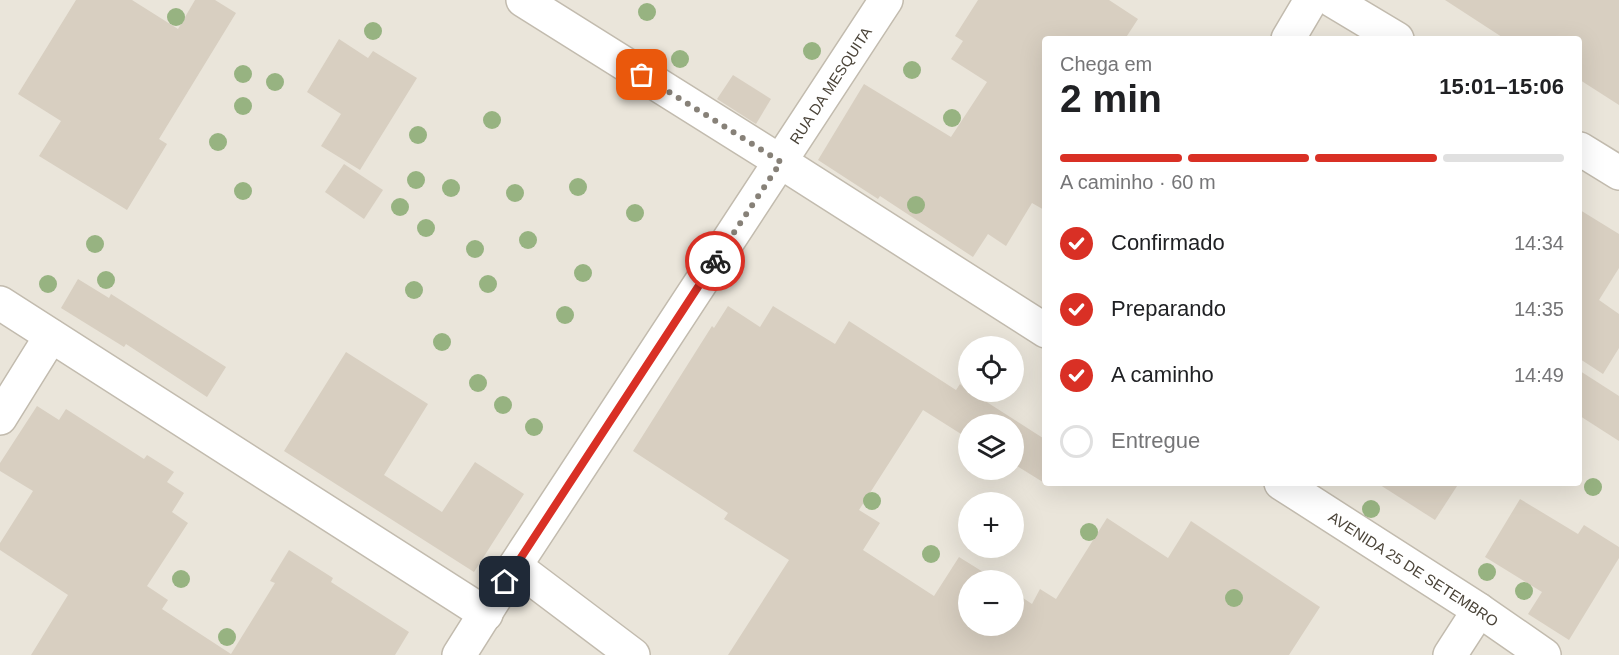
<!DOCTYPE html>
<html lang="pt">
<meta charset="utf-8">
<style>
body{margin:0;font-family:Helvetica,sans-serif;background:#f6f6f6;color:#202124;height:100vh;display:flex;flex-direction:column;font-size:22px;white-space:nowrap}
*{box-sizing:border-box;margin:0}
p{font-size:20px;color:#757577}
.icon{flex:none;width:33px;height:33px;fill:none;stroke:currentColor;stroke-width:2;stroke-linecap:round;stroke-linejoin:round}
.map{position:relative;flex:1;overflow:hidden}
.side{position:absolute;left:1042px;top:36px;width:540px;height:450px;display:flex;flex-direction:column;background:#fff;border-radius:6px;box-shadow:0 6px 24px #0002}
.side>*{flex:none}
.controls{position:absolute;left:958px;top:336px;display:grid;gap:12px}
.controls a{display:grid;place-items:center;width:66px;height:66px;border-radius:50%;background:#fff;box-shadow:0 6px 24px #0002;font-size:30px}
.pin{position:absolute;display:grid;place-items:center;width:51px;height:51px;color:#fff;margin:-26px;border-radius:12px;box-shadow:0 3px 9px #0006}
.courier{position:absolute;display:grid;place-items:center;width:60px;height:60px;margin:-30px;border:4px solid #d93025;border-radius:50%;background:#fff;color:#222;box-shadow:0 2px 8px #0007}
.overview em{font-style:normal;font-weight:700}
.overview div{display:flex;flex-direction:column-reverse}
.overview{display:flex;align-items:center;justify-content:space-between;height:102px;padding:0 18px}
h1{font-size:39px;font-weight:700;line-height:45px}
.bar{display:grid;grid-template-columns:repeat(4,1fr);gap:9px 6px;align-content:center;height:72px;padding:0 18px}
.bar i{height:8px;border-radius:4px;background:#e0e0e0}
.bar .on{background:#d93025}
.bar p{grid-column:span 4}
ol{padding:0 18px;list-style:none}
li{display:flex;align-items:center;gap:18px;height:66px}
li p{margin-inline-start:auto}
li .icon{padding:6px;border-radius:50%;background:#d93025;color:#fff;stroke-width:4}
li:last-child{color:#757577}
li i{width:33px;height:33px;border:3px solid #e0e0e0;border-radius:50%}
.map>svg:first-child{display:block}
</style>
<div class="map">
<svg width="1619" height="655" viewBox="0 0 1619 655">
<rect width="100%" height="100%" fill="#f6f3ec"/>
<path fill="#eae5da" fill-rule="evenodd" d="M 0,0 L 1619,0 L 1619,655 L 0,655 ZM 1046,39 L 1580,39 L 1580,483 L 1046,483 ZM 969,346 L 1014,346 L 1014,392 L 969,392 ZM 969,424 L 1014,424 L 1014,470 L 969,470 ZM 969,502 L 1014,502 L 1014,548 L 969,548 ZM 969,580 L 1014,580 L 1014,626 L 969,626 Z"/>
<g fill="#d8cfc1">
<polygon points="76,0 132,0 178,29 195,0 215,0 236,13 159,139 167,144 127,210 39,156 61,121 18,94"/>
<polygon points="978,0 1109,0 1138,19 1125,39 1046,39 1046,211 1032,203 1006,246 988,234 973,257 880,196 878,199 818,160 864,84 951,137 987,82 951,59 963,41 955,36"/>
<polygon points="1445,0 1619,0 1619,105 1580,80 1580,39 1505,39"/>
<polygon points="339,39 368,58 373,51 417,78 360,170 321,146 341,114 307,92"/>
<polygon points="733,75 771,99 756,124 717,99"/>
<polygon points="344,164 383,190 364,219 325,192"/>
<polygon points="1580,210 1619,234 1619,268 1599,300 1619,314 1619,348 1603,374 1580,359"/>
<polygon points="78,279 109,298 111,294 226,367 207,397 126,344 124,347 61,308"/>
<polygon points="728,306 760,327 773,306 835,344 849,321 956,390 960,384 969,392 971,392 1046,440 1046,484 1017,466 1015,469 1014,468 1014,424 969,424 969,439 923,410 859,510 880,523 863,550 934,596 959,557 996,580 969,580 969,626 1014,626 1014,592 1032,604 1040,589 1056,599 1107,518 1168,558 1191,521 1320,607 1289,655 728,655 789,560 724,519 728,513 633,451 712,326 714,328"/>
<polygon points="346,352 428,404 384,475 442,512 475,462 524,494 474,572 284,451"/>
<polygon points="1580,371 1619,396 1619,441 1580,416"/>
<polygon points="37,406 59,420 66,409 144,459 147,455 174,472 167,482 184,493 172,512 188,523 147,586 168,600 162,609 231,654 275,583 270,581 289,550 333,578 331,582 409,632 395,655 31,655 68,595 0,550 0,543 33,491 0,471 0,463"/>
<polygon points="1377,483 1459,483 1435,520"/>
<polygon points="1520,499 1578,534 1584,525 1619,547 1619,558 1569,640 1528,614 1542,592 1485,557"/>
</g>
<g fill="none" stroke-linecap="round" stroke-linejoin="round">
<g stroke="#c2bbae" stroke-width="36">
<g id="minor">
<polyline points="523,0 781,162 1046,331"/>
<polyline points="1332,0 1397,39"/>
<polyline points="1288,39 1311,0"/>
<polyline points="1580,149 1619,173"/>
<polyline points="0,303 486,614"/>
<polyline points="0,418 51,336"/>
<path id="s1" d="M 1281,483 L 1479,610 L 1544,655"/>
<polyline points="515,566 633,655"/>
<path id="s2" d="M 459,655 L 515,566 L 886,0"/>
<polyline points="1450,655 1479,610"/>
</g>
</g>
<use href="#minor" stroke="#fff" stroke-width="33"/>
</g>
<g fill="#97b381">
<circle cx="647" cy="12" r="9"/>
<circle cx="176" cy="17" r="9"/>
<circle cx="373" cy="31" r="9"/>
<circle cx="812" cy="51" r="9"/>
<circle cx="680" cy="59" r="9"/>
<circle cx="912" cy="70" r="9"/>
<circle cx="243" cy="74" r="9"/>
<circle cx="275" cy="82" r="9"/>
<circle cx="243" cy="106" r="9"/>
<circle cx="952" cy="118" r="9"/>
<circle cx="492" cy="120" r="9"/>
<circle cx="418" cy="135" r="9"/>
<circle cx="218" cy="142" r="9"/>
<circle cx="416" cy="180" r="9"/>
<circle cx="578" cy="187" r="9"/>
<circle cx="451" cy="188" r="9"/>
<circle cx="243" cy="191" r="9"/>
<circle cx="515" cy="193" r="9"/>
<circle cx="916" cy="205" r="9"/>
<circle cx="400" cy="207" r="9"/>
<circle cx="635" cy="213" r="9"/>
<circle cx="426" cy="228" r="9"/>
<circle cx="528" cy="240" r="9"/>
<circle cx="95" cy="244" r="9"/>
<circle cx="475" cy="249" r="9"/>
<circle cx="583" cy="273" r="9"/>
<circle cx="106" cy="280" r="9"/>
<circle cx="48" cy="284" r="9"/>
<circle cx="488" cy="284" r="9"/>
<circle cx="414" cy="290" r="9"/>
<circle cx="565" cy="315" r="9"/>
<circle cx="442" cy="342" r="9"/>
<circle cx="478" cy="383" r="9"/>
<circle cx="503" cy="405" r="9"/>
<circle cx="534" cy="427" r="9"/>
<circle cx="1593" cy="487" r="9"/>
<circle cx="872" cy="501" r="9"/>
<circle cx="1371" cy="509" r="9"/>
<circle cx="1089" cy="532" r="9"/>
<circle cx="931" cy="554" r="9"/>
<circle cx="1487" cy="572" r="9"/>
<circle cx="181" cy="579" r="9"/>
<circle cx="1524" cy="591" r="9"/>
<circle cx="1234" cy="598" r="9"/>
<circle cx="227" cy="637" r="9"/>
</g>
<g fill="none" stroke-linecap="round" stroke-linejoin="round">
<polyline stroke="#878178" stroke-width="6" stroke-dasharray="0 10.8" points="642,75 781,162 715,261"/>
<polyline stroke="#d93025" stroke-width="8" points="505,582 715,261"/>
</g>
<g text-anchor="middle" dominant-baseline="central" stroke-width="4.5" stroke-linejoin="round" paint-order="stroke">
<g font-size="15" fill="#4b4439" stroke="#fff">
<text stroke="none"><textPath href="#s2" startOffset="680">RUA DA MESQUITA</textPath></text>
<text stroke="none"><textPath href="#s1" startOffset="158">AVENIDA 25 DE SETEMBRO</textPath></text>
</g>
</g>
</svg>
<div class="controls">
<a><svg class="icon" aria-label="locate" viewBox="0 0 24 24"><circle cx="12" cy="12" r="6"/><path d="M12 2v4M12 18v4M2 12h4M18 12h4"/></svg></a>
<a><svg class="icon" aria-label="layers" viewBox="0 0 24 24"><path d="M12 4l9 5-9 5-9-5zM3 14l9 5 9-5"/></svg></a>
<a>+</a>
<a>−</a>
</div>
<div class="pin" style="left:642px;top:75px;background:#ea580c"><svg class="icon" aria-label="bag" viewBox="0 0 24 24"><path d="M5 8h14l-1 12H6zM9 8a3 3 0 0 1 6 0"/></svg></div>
<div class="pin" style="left:505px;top:582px;background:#1f2937"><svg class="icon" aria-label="home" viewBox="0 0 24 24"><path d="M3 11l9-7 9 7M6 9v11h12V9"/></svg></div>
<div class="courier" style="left:715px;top:261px"><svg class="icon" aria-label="bike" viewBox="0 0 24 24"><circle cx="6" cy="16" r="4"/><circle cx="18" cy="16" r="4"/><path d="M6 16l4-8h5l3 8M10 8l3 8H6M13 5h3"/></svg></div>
<section class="side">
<div class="overview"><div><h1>2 min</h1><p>Chega em</p></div><em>15:01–15:06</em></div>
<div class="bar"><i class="on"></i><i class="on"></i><i class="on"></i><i></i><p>A caminho · 60 m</p></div>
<ol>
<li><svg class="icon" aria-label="check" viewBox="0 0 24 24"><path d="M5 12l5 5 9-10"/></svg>Confirmado<p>14:34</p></li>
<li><svg class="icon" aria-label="check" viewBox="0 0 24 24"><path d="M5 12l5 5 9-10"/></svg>Preparando<p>14:35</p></li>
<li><svg class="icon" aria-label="check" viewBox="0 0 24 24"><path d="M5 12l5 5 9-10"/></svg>A caminho<p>14:49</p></li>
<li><i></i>Entregue</li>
</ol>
</section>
</div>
